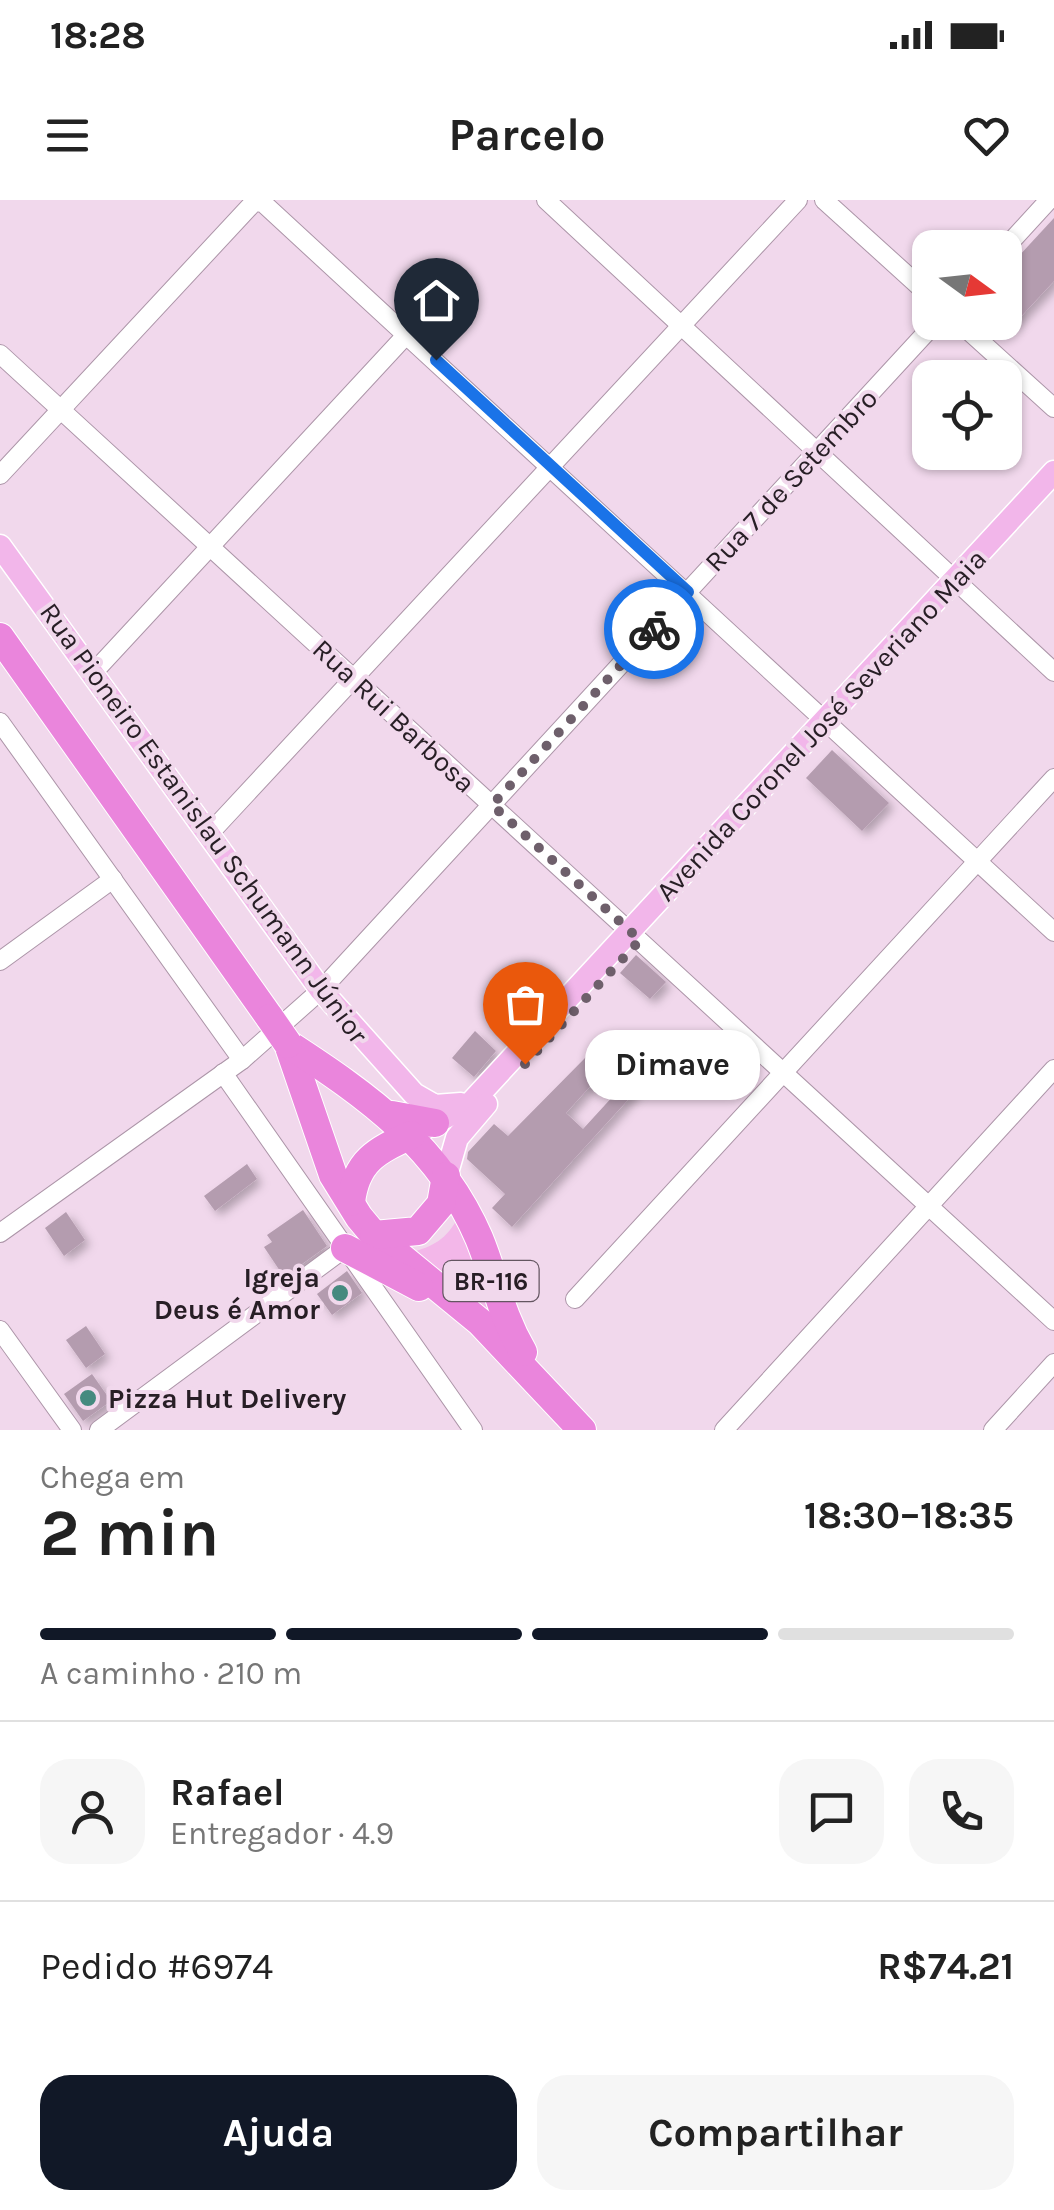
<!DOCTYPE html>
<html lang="pt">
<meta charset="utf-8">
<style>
body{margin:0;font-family:Karla,sans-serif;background:#f6f6f6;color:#222;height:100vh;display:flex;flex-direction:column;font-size:38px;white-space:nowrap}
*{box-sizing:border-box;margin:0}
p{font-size:32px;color:#767676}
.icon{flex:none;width:55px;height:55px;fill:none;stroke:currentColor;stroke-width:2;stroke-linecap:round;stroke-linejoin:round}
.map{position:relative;height:1230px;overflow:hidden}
.side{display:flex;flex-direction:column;background:#fff;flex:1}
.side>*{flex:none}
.needle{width:65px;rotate:105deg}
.controls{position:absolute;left:912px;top:30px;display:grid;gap:20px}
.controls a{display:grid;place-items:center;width:110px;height:110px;border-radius:20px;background:#fff;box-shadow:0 2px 8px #0004;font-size:50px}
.pin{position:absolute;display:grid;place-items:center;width:85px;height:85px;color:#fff;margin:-102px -42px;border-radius:50% 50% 50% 0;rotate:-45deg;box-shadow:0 0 10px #0007}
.pin .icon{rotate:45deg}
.courier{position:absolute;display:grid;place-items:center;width:100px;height:100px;margin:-50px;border:8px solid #1a73e8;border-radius:50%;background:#fff;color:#222;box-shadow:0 2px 12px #0007}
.bubble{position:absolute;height:70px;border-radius:30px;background:#fff;box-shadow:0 2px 8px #0004;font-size:32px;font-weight:700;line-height:70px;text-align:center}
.overview em{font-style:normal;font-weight:700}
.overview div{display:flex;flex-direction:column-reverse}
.overview{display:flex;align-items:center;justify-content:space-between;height:170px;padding:0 40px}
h1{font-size:65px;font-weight:700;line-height:75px}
.bar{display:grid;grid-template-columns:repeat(4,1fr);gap:15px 10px;align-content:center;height:120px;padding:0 40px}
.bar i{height:12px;border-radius:8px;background:#e0e0e0}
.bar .active{background:#111827}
.bar p{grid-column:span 4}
.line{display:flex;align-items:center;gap:25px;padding:0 40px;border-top:2px solid #e0e0e0}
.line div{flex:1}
.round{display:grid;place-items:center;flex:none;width:105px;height:105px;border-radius:30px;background:#f6f6f6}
.action{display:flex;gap:20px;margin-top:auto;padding:20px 40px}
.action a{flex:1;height:115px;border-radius:30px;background:#111827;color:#fff;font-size:40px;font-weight:700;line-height:115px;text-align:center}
.action a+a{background:#f6f6f6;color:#222}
.status{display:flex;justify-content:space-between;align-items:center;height:70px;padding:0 50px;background:#fff;direction:ltr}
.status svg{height:28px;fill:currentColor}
header{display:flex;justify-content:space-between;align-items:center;height:130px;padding:0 40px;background:#fff;font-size:45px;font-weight:700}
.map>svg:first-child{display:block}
</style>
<div class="status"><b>18:28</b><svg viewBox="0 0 49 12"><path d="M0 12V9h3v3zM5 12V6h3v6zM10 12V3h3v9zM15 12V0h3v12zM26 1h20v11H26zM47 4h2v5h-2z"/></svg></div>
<header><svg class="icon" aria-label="menu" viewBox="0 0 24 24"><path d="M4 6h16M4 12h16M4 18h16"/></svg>Parcelo<svg class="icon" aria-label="heart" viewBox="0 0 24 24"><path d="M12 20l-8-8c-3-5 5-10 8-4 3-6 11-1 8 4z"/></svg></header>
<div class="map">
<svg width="1054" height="1230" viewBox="0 0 1054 1230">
<defs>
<filter id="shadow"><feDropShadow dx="5" dy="5" stdDeviation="5" flood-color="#0004"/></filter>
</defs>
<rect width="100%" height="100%" fill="#f1d8ec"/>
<path fill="#f3b7e9" d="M 459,1016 L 493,1113 L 409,1053 C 434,1046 446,1040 459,1016 Z"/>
<g fill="#b49caf" filter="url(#shadow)">
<polygon points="1054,18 1054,81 1014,124 1005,116 1005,71"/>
<polygon points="832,550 889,603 862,631 806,578"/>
<polygon points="636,755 666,782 650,799 620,773"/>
<polygon points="475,831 496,851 474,877 452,858"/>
<polygon points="586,857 603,872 566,913 583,929 626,882 636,891 512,1027 492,1008 505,994 467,959 468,952 494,924 508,936"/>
<polygon points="247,964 257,979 215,1011 204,996"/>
<polygon points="303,1010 327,1046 284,1077 264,1047 272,1042 267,1035"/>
<polygon points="66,1012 85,1040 64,1056 45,1028"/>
<polygon points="347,1071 362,1093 332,1115 317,1094"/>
<polygon points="86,1126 105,1154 86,1168 66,1140"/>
<polygon points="92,1174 111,1201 83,1221 64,1194"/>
</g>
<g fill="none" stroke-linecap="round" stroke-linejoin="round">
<g stroke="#ac95a8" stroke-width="20">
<g id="minor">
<polyline points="546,0 1054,472"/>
<polyline points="824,0 930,96"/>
<polyline points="1005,48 1049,0"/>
<polyline points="959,122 1054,208"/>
<polyline points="0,154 1054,1121"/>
<polyline points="0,275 254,2 263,3 1054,732"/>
<polyline points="93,473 408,133"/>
<polyline points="0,522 242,860"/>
<polyline points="209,634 798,0"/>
<polyline points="0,761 113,679"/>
<polyline points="223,873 473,1230"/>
<polyline points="0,1033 242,860 321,790 936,122"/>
<polyline points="575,1099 1054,578"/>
<polyline points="0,1130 72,1230"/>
<polyline points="99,1230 345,1048"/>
<polyline points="724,1230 1054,869"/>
<polyline points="993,1230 1054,1163"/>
</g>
</g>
<g stroke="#fff" stroke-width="25">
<g id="major">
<polyline points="0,346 321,790 414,894 435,906 461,904"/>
<polyline points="423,929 470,904 1054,272"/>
<polyline points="446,976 457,938 486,904"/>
</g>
</g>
<g stroke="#fff" stroke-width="30">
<g id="highway">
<polyline points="0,437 270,818"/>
<polyline points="288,844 333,975 359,1017 374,1035 480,1122 582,1230"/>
<path d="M 288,844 C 368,896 440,947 479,1038 C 496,1079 499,1111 523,1152"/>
<polyline points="392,915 435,923"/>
<path d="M 351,1002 C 356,961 376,951 411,935"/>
<polyline points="374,1035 418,1031 441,1004 446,976"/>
<polyline points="345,1048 419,1087"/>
</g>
</g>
<use href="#minor" stroke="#fff" stroke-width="18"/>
<use href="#major" stroke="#f2b6ea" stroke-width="22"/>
<use href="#highway" stroke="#ea85dc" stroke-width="28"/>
<g stroke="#fff" stroke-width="30" stroke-linecap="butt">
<polyline id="highway-bridge" points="270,818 288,844"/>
</g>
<use href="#highway-bridge" stroke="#ea85dc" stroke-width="28"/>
</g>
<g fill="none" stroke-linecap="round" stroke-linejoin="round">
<polyline stroke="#6e5f6b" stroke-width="10" stroke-dasharray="0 18" points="525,864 640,740 492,605 654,429"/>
<polyline stroke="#1a73e8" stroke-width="12" points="436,160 688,392 654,429"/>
</g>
<g fill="#458a7f" stroke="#f1d8ec" stroke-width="4">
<circle cx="340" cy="1093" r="10"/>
<circle cx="88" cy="1198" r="10"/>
</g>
<g text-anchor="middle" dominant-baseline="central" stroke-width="8" stroke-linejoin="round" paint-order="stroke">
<rect fill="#f1d8ec" stroke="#645661" stroke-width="2.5" x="443.5" y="1061" width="95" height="40" rx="8"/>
<g font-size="25" font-weight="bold" fill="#271e25">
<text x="491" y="1081">BR-116</text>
</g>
<g font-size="28" fill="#271e25" stroke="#f1d8ec">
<text transform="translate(791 280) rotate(-47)">Rua 7 de Setembro</text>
<text transform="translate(394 516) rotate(43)">Rua Rui Barbosa</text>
<text transform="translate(821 525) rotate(-47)">Avenida Coronel José Severiano Maia</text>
<text transform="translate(204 623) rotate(54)">Rua Pioneiro Estanislau Schumann Júnior</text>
</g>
<g font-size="28" font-weight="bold" fill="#271e25" stroke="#f1d8ec" text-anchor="end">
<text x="320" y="1077">Igreja<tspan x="320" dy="32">Deus é Amor</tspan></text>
<text x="108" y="1198" text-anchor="start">Pizza Hut Delivery</text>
</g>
</g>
</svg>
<div class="controls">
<a><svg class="needle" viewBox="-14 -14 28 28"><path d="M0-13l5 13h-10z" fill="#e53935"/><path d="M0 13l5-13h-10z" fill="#767676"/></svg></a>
<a><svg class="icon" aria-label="locate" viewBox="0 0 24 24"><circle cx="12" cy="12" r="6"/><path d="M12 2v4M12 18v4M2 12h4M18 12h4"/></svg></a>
</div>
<div class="pin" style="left:525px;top:864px;background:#ea580c"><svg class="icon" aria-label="bag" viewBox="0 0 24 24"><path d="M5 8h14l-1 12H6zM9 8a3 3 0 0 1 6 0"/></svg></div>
<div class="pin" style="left:436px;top:160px;background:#1f2937"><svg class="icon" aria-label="home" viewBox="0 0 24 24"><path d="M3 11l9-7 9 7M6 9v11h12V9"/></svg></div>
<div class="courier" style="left:654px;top:429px"><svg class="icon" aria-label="bike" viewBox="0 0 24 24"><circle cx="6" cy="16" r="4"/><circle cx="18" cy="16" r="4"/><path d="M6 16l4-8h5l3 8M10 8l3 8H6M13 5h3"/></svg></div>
<div class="bubble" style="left:585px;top:830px;width:175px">Dimave</div>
</div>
<section class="side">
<div class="overview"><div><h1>2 min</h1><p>Chega em</p></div><em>18:30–18:35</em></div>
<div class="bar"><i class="active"></i><i class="active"></i><i class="active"></i><i></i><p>A caminho · 210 m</p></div>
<div class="line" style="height:180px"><a class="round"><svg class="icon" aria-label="person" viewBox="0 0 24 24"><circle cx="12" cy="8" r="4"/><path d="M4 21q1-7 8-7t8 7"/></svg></a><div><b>Rafael</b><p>Entregador · 4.9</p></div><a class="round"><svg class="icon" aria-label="chat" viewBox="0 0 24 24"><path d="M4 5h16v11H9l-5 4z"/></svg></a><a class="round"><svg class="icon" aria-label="phone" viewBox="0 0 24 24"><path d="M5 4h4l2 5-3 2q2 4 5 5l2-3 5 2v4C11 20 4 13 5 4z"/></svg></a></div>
<div class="line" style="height:130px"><div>Pedido #6974</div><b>R$74.21</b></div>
<div class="action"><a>Ajuda</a><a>Compartilhar</a></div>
</section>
